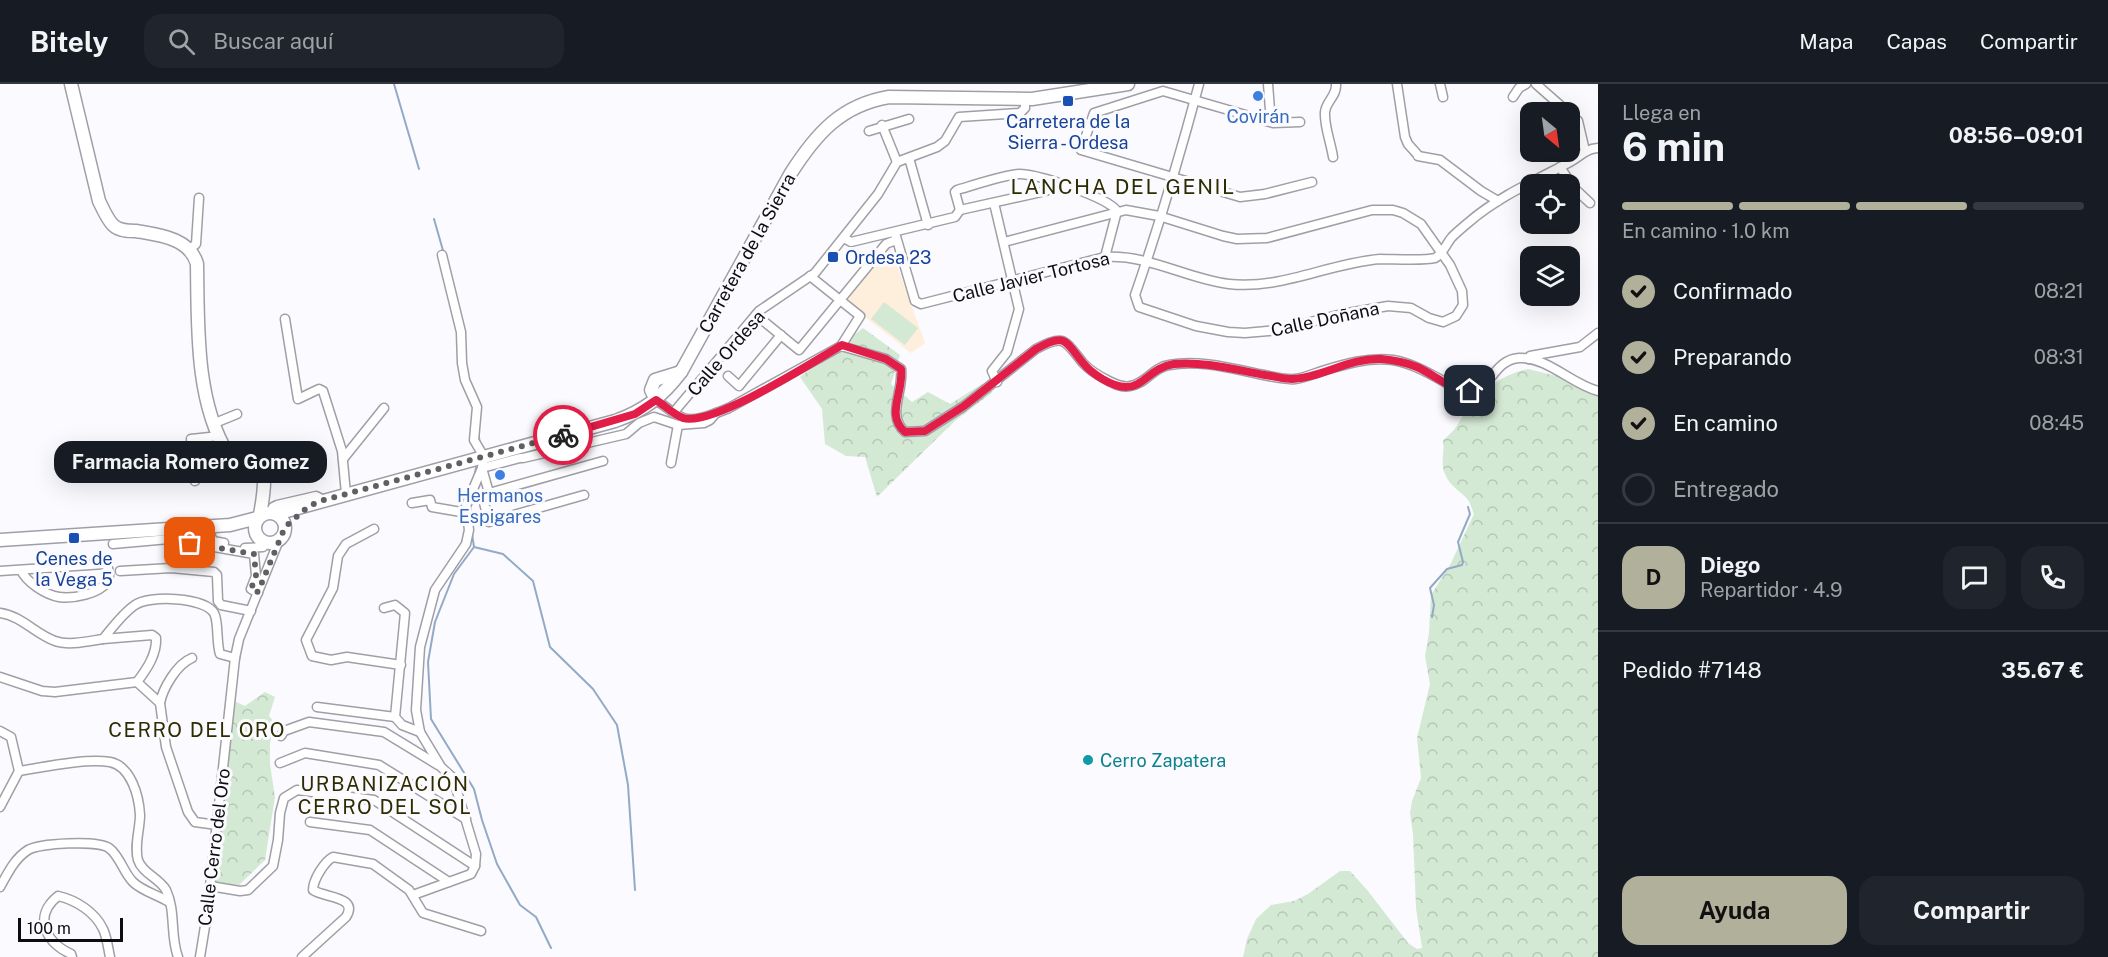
<!DOCTYPE html>
<html lang="es">
<meta charset="utf-8">
<style>
body{margin:0;font-family:"Public Sans",sans-serif;background:#20242c;color:#f1f3f6;height:100vh;display:flex;flex-direction:column;font-size:22px;white-space:nowrap}
*{box-sizing:border-box;margin:0}
p{font-size:20px;color:#9ea1a6}
.icon{flex:none;width:33px;height:33px;fill:none;stroke:currentColor;stroke-width:2;stroke-linecap:round;stroke-linejoin:round}
.map{position:relative;flex:1;overflow:hidden}
.side{display:flex;flex-direction:column;background:#171b24;width:510px}
.side>*{flex:none}
.needle{width:39px;rotate:151deg}
.fabs{position:absolute;left:1520px;top:18px;display:grid;gap:12px}
.fabs a{display:grid;place-items:center;width:60px;height:60px;border-radius:12px;background:#171b24;box-shadow:0 6px 24px #0002;font-size:30px}
.scale{position:absolute;left:18px;bottom:15px;width:105px;box-sizing:border-box;padding-left:6px;border:3px solid #0d0d10;border-top:0;font-size:16px;line-height:21px;white-space:nowrap;color:#0d0d10;-webkit-text-stroke:4px #fbfafe;paint-order:stroke}
.pin{position:absolute;display:grid;place-items:center;width:51px;height:51px;color:#fff;margin:-26px;border-radius:12px;box-shadow:0 3px 9px #0006}
.courier{position:absolute;display:grid;place-items:center;width:60px;height:60px;margin:-30px;border:4px solid #e11d48;border-radius:50%;background:#fff;color:#222;box-shadow:0 2px 8px #0007}
.bubble{position:absolute;height:42px;border-radius:18px;background:#171b24;box-shadow:0 6px 24px #0002;font-size:20px;font-weight:700;line-height:42px;text-align:center}
.summary em{font-style:normal;font-weight:700}
.summary div{display:flex;flex-direction:column-reverse}
.summary{display:flex;align-items:center;justify-content:space-between;height:102px;padding:0 24px}
h1{font-size:39px;font-weight:700;line-height:45px}
.bar{display:grid;grid-template-columns:repeat(4,1fr);gap:9px 6px;align-content:center;height:72px;padding:0 24px}
.bar i{height:8px;border-radius:4px;background:#363941}
.bar .selected{background:#b0b09b}
.bar p{grid-column:span 4}
.line{display:flex;align-items:center;gap:15px;padding:0 24px;border-top:2px solid #363941}
.line div{flex:1}
.round{display:grid;place-items:center;flex:none;width:63px;height:63px;border-radius:18px;background:#20242c}
ol{padding:0 24px;list-style:none}
li{display:flex;align-items:center;gap:18px;height:66px}
li p{margin-inline-start:auto}
li .icon{padding:6px;border-radius:50%;background:#b0b09b;color:#111;stroke-width:4}
li:last-child{color:#9ea1a6}
li i{width:33px;height:33px;border:3px solid #363941;border-radius:50%}
.action{display:flex;gap:12px;margin-top:auto;padding:12px 24px}
.action a{flex:1;height:69px;border-radius:18px;background:#b0b09b;color:#111;font-size:24px;font-weight:700;line-height:69px;text-align:center}
.action a+a{background:#20242c;color:#f1f3f6}
header{display:flex;align-items:center;gap:36px;box-sizing:border-box;height:84px;padding:0 30px;background:#171b24;border-bottom:2px solid #363941}
header strong{font-size:28px}
nav{display:flex;gap:33px;margin-inline-start:auto;font-size:21px}
.search{width:420px;height:54px;background:#20242c;display:flex;align-items:center;gap:15px;box-sizing:border-box;padding:0 21px;border-radius:18px;color:#9ea1a6;font-size:22px}
main{display:flex;flex:1;min-height:0}
.map>svg:first-child{display:block}
</style>
<header>
<strong>Bitely</strong>
<div class="search"><svg class="icon" aria-label="search" viewBox="0 0 24 24"><circle cx="10" cy="10" r="6"/><path d="M15 15l6 6"/></svg>Buscar aquí</div>
<nav><a>Mapa</a><a>Capas</a><a>Compartir</a></nav>
</header>
<main>
<div class="map">
<svg width="1598" height="873" viewBox="0 0 1598 873">
<defs>
<pattern id="forest-crowns" width="20" height="18" patternUnits="userSpaceOnUse" patternTransform="scale(1.5)"><rect width="20" height="18" fill="#d4e9d4"/><path d="M2 6a3 3 0 1 1 6 0M12 15a3 3 0 1 1 6 0" fill="none" stroke="#b5c7b5"/></pattern>
</defs>
<rect width="100%" height="100%" fill="#fbfafe"/>
<polygon fill="#fdefdb" points="886,164 891,165 925,259 911,269 843,216"/>
<g fill="url(#forest-crowns)">
<polygon points="863,244 900,271 891,300 912,318 928,308 950,320 982,300 993,308 956,336 877,413 865,373 846,372 825,360 822,325 800,293"/>
<path d="M 1528,285 L 1565,294 L 1598,309 L 1598,873 L 1243,873 L 1247,855 L 1256,835 L 1271,821 L 1294,817 L 1308,810 L 1340,787 L 1350,787 L 1368,807 L 1408,859 L 1417,865 L 1422,864 L 1416,824 L 1413,750 L 1410,729 L 1412,717 L 1421,694 L 1417,654 L 1430,600 L 1425,572 L 1429,549 L 1431,511 L 1451,479 L 1474,430 C 1472,426 1471,420 1468,416 C 1461,407 1450,403 1445,390 C 1440,379 1445,368 1443,356 C 1454,347 1454,346 1461,335 C 1476,311 1500,290 1528,285 Z"/>
<polygon points="265,608 275,613 269,632 276,640 270,658 270,680 275,713 265,776 239,801 214,798 232,616 245,622"/>
</g>
<polygon fill="#d4e9d4" points="884,218 918,244 905,261 871,235"/>
<g fill="none" stroke-linecap="round" stroke-linejoin="round">
<g stroke="#92aac6" stroke-width="2">
<polyline points="394,0 419,85"/>
<polyline points="434,135 444,170"/>
<polyline points="478,346 480,361"/>
<polyline points="474,394 477,379"/>
<polyline points="472,450 474,463 454,490 435,538 428,578 431,635 474,705 482,736 497,780 520,821 536,833 551,864"/>
<polyline points="474,463 503,470 533,497 550,563 593,605 617,641 628,701 635,806"/>
<polyline points="1432,533 1434,521 1430,504 1447,485 1462,481 1463,478 1458,458 1470,430 1468,423"/>
</g>
<g stroke="#a09fa7" stroke-width="11">
<g id="street">
<polyline points="1268,0 1270,26"/>
<polyline points="1397,0 1405,53 1408,60 1417,70"/>
<polyline points="1440,0 1443,13"/>
<polyline points="1536,0 1578,37 1585,67"/>
<polyline points="1513,13 1519,4 1526,0"/>
<polyline points="1300,38 1273,39 1163,7 1094,29 1081,66 1240,113 1265,110 1312,98"/>
<polyline points="882,41 897,78"/>
<polyline points="869,47 909,35"/>
<polyline points="1418,72 1440,76 1481,107 1498,117"/>
<path d="M 1333,73 C 1331,59 1324,42 1325,28 C 1326,17 1337,12 1336,0"/>
<polyline points="909,74 928,141"/>
<polyline points="1560,83 1574,104 1590,119"/>
<polyline points="994,119 1019,225 1007,268 992,287 997,298"/>
<path d="M 960,126 L 955,108 L 957,106 C 971,102 1010,89 1021,90 C 1040,91 1107,113 1117,127"/>
<path d="M 895,149 L 915,217 L 921,220 L 1105,173 C 1148,170 1187,195 1229,200 C 1281,206 1329,179 1380,175 C 1393,175 1425,177 1435,174 C 1443,170 1446,160 1452,153 C 1457,148 1463,143 1469,138 C 1498,113 1536,96 1570,78 C 1581,72 1585,65 1598,64"/>
<polyline points="844,154 851,158 955,133 960,126 1046,107 1051,103 1052,98"/>
<path d="M 1004,158 L 1126,126 L 1159,132 L 1223,152 L 1237,155 L 1267,154 L 1372,126 L 1393,126 L 1403,129 L 1421,140 L 1450,181 L 1462,207 L 1463,221 L 1456,232 L 1443,238 L 1429,234 L 1411,224 L 1388,222 L 1342,230 L 1279,246 L 1245,249 L 1228,248 L 1196,242 L 1139,223 L 1135,211 C 1159,142 1180,71 1199,0"/>
<polyline points="190,165 196,160 199,114"/>
<polyline points="442,171 461,248 462,279 465,296 477,323 474,356 484,373 482,384 489,409 483,415 489,438 584,411"/>
<polyline points="1105,173 1117,127"/>
<polyline points="810,192 860,232 841,262"/>
<polyline points="756,231 799,266 886,160 896,156"/>
<polyline points="285,235 298,315 319,305 323,307 342,367 346,410"/>
<polyline points="1529,275 1530,272 1580,263 1598,249"/>
<polyline points="728,292 739,302 781,251"/>
<path d="M 656,316 C 664,321 672,329 681,333 C 694,340 716,329 729,324 L 841,262 L 886,275 L 901,285 C 904,307 886,331 905,348 L 925,347 L 964,322 L 1036,265 C 1065,249 1065,257 1083,279 C 1090,287 1099,292 1109,297 C 1115,300 1123,304 1130,302 C 1146,300 1153,283 1169,281 C 1199,275 1234,285 1264,291 C 1274,293 1285,296 1295,295 C 1304,294 1313,290 1322,287 C 1345,280 1368,273 1393,276 C 1411,279 1427,288 1443,297 C 1449,301 1456,305 1463,307 C 1491,312 1491,276 1519,274 C 1548,273 1571,300 1598,307"/>
<polyline points="674,328 759,227 815,189 878,110 897,78 937,63 945,57 959,33 1020,29 1025,24 1025,15"/>
<polyline points="215,339 237,330"/>
<polyline points="523,374 626,350 639,339 654,333 678,341 704,339 710,336 716,329"/>
<polyline points="343,375 384,324"/>
<polyline points="671,379 678,341"/>
<polyline points="482,384 520,374"/>
<polyline points="225,393 223,380 228,370"/>
<polyline points="195,397 191,355 219,352"/>
<polyline points="489,409 603,377"/>
<polyline points="412,419 430,416 432,423 467,429"/>
<polyline points="271,428 273,423 277,421 316,412 324,416"/>
<polyline points="207,443 213,457 224,459"/>
<polyline points="374,445 346,460 338,472 333,504 306,556 312,572 331,576 347,573 401,581"/>
<polyline points="113,460 169,455 254,470 256,492 251,505 258,509"/>
<polyline points="245,464 263,463 266,459"/>
<path d="M 0,487 L 105,480 L 108,484 C 109,488 110,494 107,498 C 99,510 73,515 59,513 C 46,511 26,498 21,486"/>
<polyline points="120,487 171,484 214,488 217,491 218,517 221,521 251,527"/>
<polyline points="384,524 395,521 405,529 395,633 402,641 420,648"/>
<path d="M 0,529 C 22,532 35,550 55,557 C 69,562 89,557 103,555 C 112,544 123,529 135,521 C 149,511 204,513 214,529 C 219,538 216,558 220,570 L 235,574"/>
<path d="M 103,555 L 152,551 L 156,554 C 157,570 147,585 137,598"/>
<polyline points="0,593 42,607 55,608 137,598 160,619 166,663 188,728 195,738 217,741"/>
<path d="M 160,619 C 163,604 177,580 192,574"/>
<polyline points="317,623 395,633"/>
<polyline points="0,647 11,653 19,687"/>
<polyline points="281,652 284,647 309,638 384,648 438,681"/>
<polyline points="280,679 305,669 379,681 466,735"/>
<path d="M 0,723 L 19,687 C 44,683 86,674 110,678 C 131,682 139,712 140,731 C 140,745 134,762 138,776 C 142,789 159,794 166,806 C 176,827 170,852 178,873"/>
<polyline points="310,738 370,746 449,798"/>
<polyline points="210,802 240,807 248,806 273,782 278,756 280,729 284,714 297,706 374,716 475,782"/>
<path d="M 0,803 C 8,789 14,775 28,766 C 39,759 98,756 109,764 C 120,772 123,788 133,798 C 142,807 158,811 169,818"/>
<polyline points="413,811 471,790 475,782 476,770 453,694 441,683 420,648 416,626 420,563 435,506 466,460 469,446 466,422 482,384"/>
<path d="M 72,873 L 71,870 C 45,858 33,832 58,812 C 76,816 95,828 103,845 C 107,853 108,864 110,873"/>
<polyline points="200,873 207,830 235,574 239,555 279,456"/>
<path d="M 302,873 L 346,833 C 359,812 324,814 313,806 C 313,796 324,778 333,773 L 373,780 L 409,806 L 423,829 L 481,847"/>
</g>
</g>
<g stroke="#a09fa7" stroke-width="15">
<g id="secondary">
<path d="M 71,0 L 99,117 C 103,125 107,135 113,141 C 119,147 128,147 136,147 C 159,151 190,154 197,180 C 198,240 195,318 228,370 L 234,372 L 256,371 C 269,386 263,413 260,431"/>
<polyline points="656,316 651,306 655,296 681,288"/>
<circle cx="270" cy="444" r="15"/>
<path d="M 276,430 L 615,337 C 644,327 663,312 681,288 L 791,89 C 816,50 841,21 889,13 L 1032,15 L 1128,0"/>
<polyline points="0,456 230,441 257,434"/>
</g>
</g>
<use href="#street" stroke="#fff" stroke-width="8"/>
<use href="#secondary" stroke="#fff" stroke-width="12"/>
</g>
<g fill="none" stroke-linecap="round" stroke-linejoin="round">
<polyline stroke="#606063" stroke-width="6" stroke-dasharray="0 10.8" points="190,459 254,470 256,492 251,505 258,508 285,443 309,422 324,416 563,351"/>
<path stroke="#e11d48" stroke-width="8" d="M 563,351 L 635,330 L 656,316 C 664,321 674,331 683,334 C 712,343 813,278 842,261 L 886,275 L 901,285 C 904,308 885,331 905,348 L 925,347 L 964,322 L 1036,265 C 1066,248 1065,257 1083,279 C 1092,290 1112,303 1126,303 C 1144,303 1151,283 1174,280 C 1204,277 1236,286 1265,291 C 1274,292 1283,295 1292,295 C 1322,294 1348,274 1381,275 C 1393,276 1405,278 1417,283 C 1435,291 1450,306 1470,307"/>
</g>
<g fill="#3f7fe0" stroke="#fbfafe" stroke-width="2">
<circle cx="1258" cy="12" r="6"/>
<circle cx="500" cy="391" r="6"/>
</g>
<g fill="#1a4fb4" stroke="#fbfafe" stroke-width="2">
<rect x="1062" y="11" width="12" height="12" rx="3"/>
<rect x="827" y="167" width="12" height="12" rx="3"/>
<rect x="68" y="448" width="12" height="12" rx="3"/>
</g>
<circle fill="#0f9aa8" stroke="#fbfafe" stroke-width="2" cx="1088" cy="676" r="6"/>
<g text-anchor="middle" dominant-baseline="central" stroke-width="6" stroke-linejoin="round" paint-order="stroke">
<g font-size="18" fill="#366cbe" stroke="#fbfafe">
<text x="1258" y="32">Covirán</text>
<text x="500" y="411">Hermanos<tspan x="500" dy="21">Espigares</tspan></text>
</g>
<g font-size="18" fill="#164399" stroke="#fbfafe">
<text x="1068" y="37">Carretera de la<tspan x="1068" dy="21">Sierra - Ordesa</tspan></text>
<text x="845" y="173" text-anchor="start">Ordesa 23</text>
<text x="74" y="474">Cenes de<tspan x="74" dy="21">la Vega 5</tspan></text>
</g>
<g font-size="18" fill="#0d0d10" stroke="#fbfafe">
<text transform="translate(747 169) rotate(-61)">Carretera de la Sierra</text>
<text transform="translate(1031 193) rotate(-14)">Calle Javier Tortosa</text>
<text transform="translate(1325 235) rotate(-12)">Calle Doñana</text>
<text transform="translate(726 269) rotate(-49)">Calle Ordesa</text>
<text transform="translate(214 763) rotate(-83)">Calle Cerro del Oro</text>
</g>
<g font-size="18" fill="#0d838f" stroke="#fbfafe" text-anchor="start">
<text x="1100" y="676">Cerro Zapatera</text>
</g>
<g font-size="20" letter-spacing="1.5" fill="#2e2c01" stroke="#fbfafe">
<text x="197" y="646">CERRO DEL ORO</text>
<text x="385" y="700">URBANIZACIÓN<tspan x="385" dy="23">CERRO DEL SOL</tspan></text>
</g>
<g font-size="21" letter-spacing="1.5" fill="#2e2c01" stroke="#fbfafe">
<text x="1123" y="102">LANCHA DEL GENIL</text>
</g>
</g>
</svg>
<div class="fabs">
<a><svg class="needle" viewBox="-14 -14 28 28"><path d="M0-13l5 13h-10z" fill="#e53935"/><path d="M0 13l5-13h-10z" fill="#9ea1a6"/></svg></a>
<a><svg class="icon" aria-label="locate" viewBox="0 0 24 24"><circle cx="12" cy="12" r="6"/><path d="M12 2v4M12 18v4M2 12h4M18 12h4"/></svg></a>
<a><svg class="icon" aria-label="layers" viewBox="0 0 24 24"><path d="M12 4l9 5-9 5-9-5zM3 14l9 5 9-5"/></svg></a>
</div>
<div class="scale">100 m</div>
<div class="pin" style="left:190px;top:459px;background:#ea580c"><svg class="icon" aria-label="bag" viewBox="0 0 24 24"><path d="M5 8h14l-1 12H6zM9 8a3 3 0 0 1 6 0"/></svg></div>
<div class="pin" style="left:1470px;top:307px;background:#1f2937"><svg class="icon" aria-label="home" viewBox="0 0 24 24"><path d="M3 11l9-7 9 7M6 9v11h12V9"/></svg></div>
<div class="courier" style="left:563px;top:351px"><svg class="icon" aria-label="bike" viewBox="0 0 24 24"><circle cx="6" cy="16" r="4"/><circle cx="18" cy="16" r="4"/><path d="M6 16l4-8h5l3 8M10 8l3 8H6M13 5h3"/></svg></div>
<div class="bubble" style="left:54px;top:357px;width:273px">Farmacia Romero Gomez</div>
</div>
<section class="side">
<div class="summary"><div><h1>6 min</h1><p>Llega en</p></div><em>08:56–09:01</em></div>
<div class="bar"><i class="selected"></i><i class="selected"></i><i class="selected"></i><i></i><p>En camino · 1.0 km</p></div>
<ol>
<li><svg class="icon" aria-label="check" viewBox="0 0 24 24"><path d="M5 12l5 5 9-10"/></svg>Confirmado<p>08:21</p></li>
<li><svg class="icon" aria-label="check" viewBox="0 0 24 24"><path d="M5 12l5 5 9-10"/></svg>Preparando<p>08:31</p></li>
<li><svg class="icon" aria-label="check" viewBox="0 0 24 24"><path d="M5 12l5 5 9-10"/></svg>En camino<p>08:45</p></li>
<li><i></i>Entregado</li>
</ol>
<div class="line" style="height:108px"><b class="round" style="background:#b0b09b;color:#111">D</b><div><b>Diego</b><p>Repartidor · 4.9</p></div><a class="round"><svg class="icon" aria-label="chat" viewBox="0 0 24 24"><path d="M4 5h16v11H9l-5 4z"/></svg></a><a class="round"><svg class="icon" aria-label="phone" viewBox="0 0 24 24"><path d="M5 4h4l2 5-3 2q2 4 5 5l2-3 5 2v4C11 20 4 13 5 4z"/></svg></a></div>
<div class="line" style="height:78px"><div>Pedido #7148</div><b>35.67 €</b></div>
<div class="action"><a>Ayuda</a><a>Compartir</a></div>
</section>
</main>
